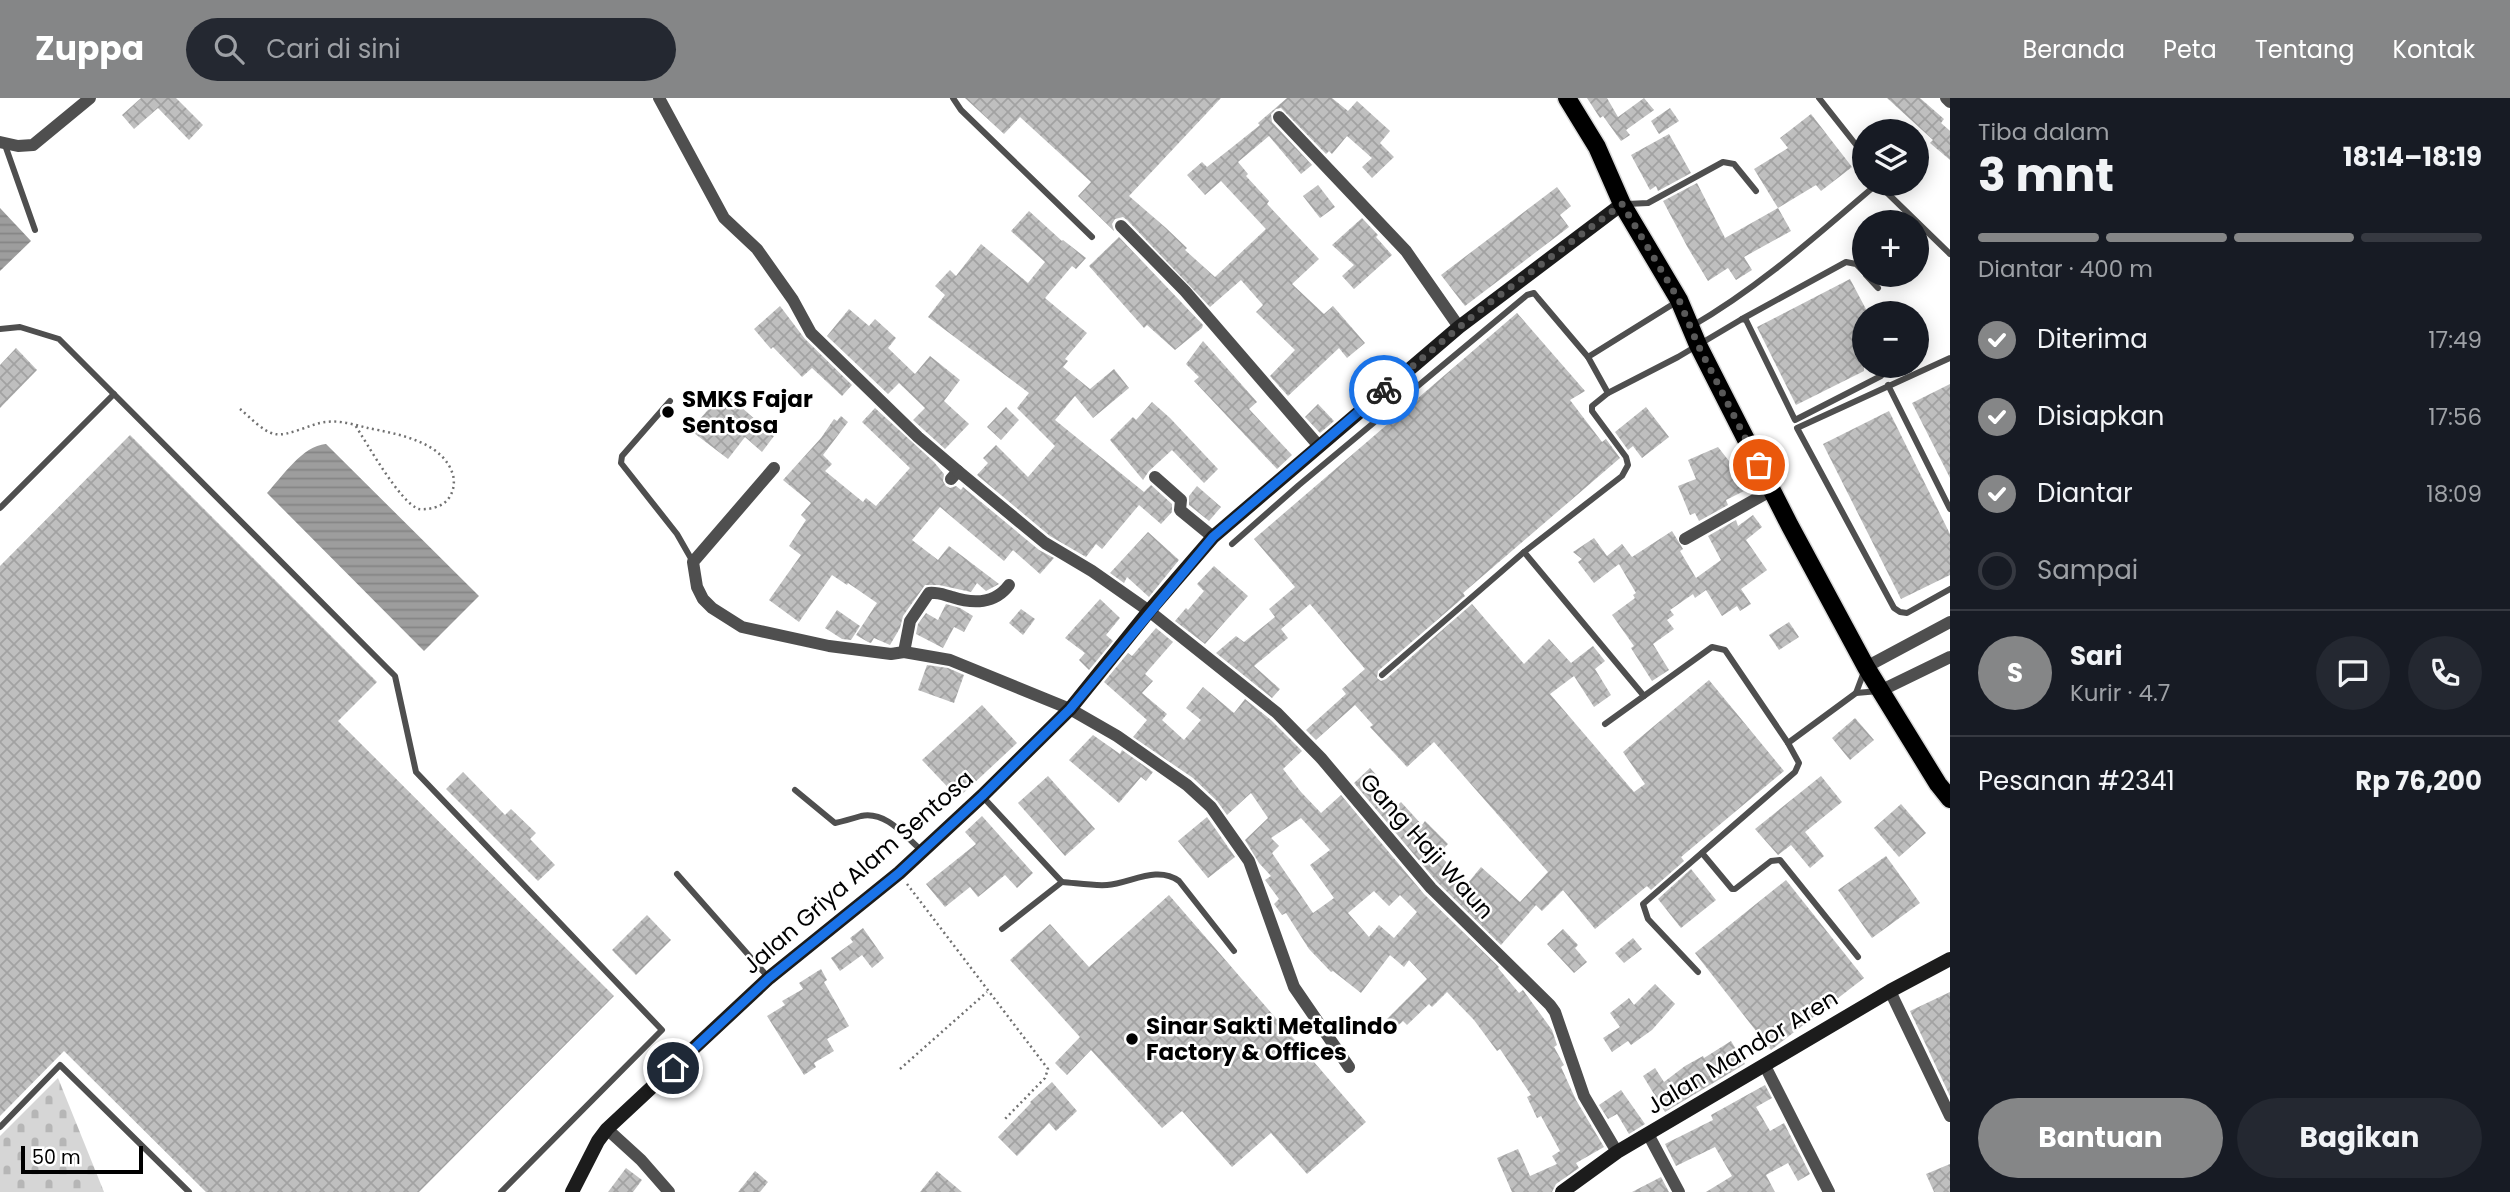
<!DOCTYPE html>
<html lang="id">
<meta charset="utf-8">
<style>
body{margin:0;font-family:Poppins,sans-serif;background:#242831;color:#f1f3f6;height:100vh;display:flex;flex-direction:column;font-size:26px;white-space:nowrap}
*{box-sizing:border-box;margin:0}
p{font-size:23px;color:#9ea1a6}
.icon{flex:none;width:38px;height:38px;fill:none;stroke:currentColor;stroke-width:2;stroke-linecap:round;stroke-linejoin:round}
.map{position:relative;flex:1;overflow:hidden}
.details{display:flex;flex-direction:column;background:#171b24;width:560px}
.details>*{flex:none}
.buttons{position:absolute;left:1852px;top:21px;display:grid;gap:14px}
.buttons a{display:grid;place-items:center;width:77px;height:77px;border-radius:50%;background:#171b24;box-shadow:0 4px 18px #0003;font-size:35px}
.scale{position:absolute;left:21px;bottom:18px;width:122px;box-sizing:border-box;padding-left:7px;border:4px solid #000;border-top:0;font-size:19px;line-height:24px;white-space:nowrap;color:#000;-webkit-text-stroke:5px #fff;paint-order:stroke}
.pin{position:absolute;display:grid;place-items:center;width:60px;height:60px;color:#fff;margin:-30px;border:4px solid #fff;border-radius:50%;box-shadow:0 2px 7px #0007}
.courier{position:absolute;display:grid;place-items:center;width:70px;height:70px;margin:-35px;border:5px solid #1a73e8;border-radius:50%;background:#fff;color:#222;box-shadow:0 2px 9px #0007}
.summary em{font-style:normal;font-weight:700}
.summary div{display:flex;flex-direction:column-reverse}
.summary{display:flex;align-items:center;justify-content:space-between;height:119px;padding:0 28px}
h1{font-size:46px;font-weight:700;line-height:52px}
.bar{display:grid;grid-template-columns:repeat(4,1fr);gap:10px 7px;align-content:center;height:84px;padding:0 28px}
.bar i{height:9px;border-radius:5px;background:#363941}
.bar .active{background:#858687}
.bar p{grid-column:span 4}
.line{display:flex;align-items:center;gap:18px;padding:0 28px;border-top:2px solid #363941}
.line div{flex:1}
.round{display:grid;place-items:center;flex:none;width:74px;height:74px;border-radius:37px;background:#242831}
ol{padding:0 28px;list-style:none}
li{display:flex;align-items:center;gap:21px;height:77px}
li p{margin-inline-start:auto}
li .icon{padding:7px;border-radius:50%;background:#858687;color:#fff;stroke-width:4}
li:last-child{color:#9ea1a6}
li i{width:38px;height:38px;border:4px solid #363941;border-radius:50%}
.action{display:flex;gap:14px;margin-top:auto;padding:14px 28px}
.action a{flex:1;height:80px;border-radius:42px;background:#858687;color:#fff;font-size:28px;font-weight:700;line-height:80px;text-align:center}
.action a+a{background:#242831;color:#f1f3f6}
header{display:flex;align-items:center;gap:42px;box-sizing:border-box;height:98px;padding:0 35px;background:#858687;color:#fff}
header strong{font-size:33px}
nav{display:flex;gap:38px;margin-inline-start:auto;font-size:24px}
.search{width:490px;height:63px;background:#242831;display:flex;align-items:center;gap:18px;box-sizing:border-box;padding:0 24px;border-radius:38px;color:#9ea1a6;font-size:26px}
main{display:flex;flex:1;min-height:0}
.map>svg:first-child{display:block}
</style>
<header>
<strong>Zuppa</strong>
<div class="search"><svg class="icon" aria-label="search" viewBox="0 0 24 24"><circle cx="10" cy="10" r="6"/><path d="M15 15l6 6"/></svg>Cari di sini</div>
<nav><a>Beranda</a><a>Peta</a><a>Tentang</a><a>Kontak</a></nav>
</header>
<main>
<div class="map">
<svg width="1950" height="1094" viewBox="0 0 1950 1094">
<defs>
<pattern id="cemetery-stones" width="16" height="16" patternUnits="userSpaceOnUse" patternTransform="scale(1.75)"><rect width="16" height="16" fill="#d6d6d6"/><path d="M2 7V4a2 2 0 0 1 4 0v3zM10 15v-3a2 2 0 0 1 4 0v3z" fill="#b6b6b6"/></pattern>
<pattern id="water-rules" width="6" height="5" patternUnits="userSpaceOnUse" patternTransform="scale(1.75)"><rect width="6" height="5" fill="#9d9d9d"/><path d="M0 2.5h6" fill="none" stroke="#858585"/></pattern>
<pattern id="building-cross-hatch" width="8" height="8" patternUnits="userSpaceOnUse" patternTransform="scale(1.75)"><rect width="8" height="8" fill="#bfbfbf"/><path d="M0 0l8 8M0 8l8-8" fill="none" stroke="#a2a2a2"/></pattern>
</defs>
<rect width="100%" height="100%" fill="#fff"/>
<polygon fill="url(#cemetery-stones)" points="58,980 104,1094 0,1094 0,1038"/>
<g fill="url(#water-rules)">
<polygon points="0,110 31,143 0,173"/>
<path d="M 326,346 L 479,498 L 424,553 L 267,395 C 283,378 302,348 326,346 Z"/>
</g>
<g fill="url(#building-cross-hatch)" fill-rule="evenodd">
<polygon points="141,0 176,0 203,27 189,42 158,10 134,31 122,17"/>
<polygon points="965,0 1221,0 1129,98 1166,130 1187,150 1185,152 1215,179 1266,131 1221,83 1205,97 1187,77 1202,64 1207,69 1230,51 1260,27 1258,25 1287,0 1332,0 1348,13 1357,3 1390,33 1380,45 1394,59 1372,80 1362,69 1372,60 1347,38 1332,56 1329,53 1326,56 1281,10 1276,11 1271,16 1272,24 1312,67 1301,76 1269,38 1238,64 1248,76 1246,78 1269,103 1267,106 1319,161 1292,186 1324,216 1333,208 1365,245 1347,260 1339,250 1288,298 1270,278 1295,252 1256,214 1263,207 1241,182 1210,209 1127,122 1123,119 1115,121 1112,126 1114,133 1078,98 1091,84 1020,19 1004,36"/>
<polygon points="1587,0 1607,0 1618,19 1644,0 1654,12 1626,32 1630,37 1621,43 1603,18 1600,20"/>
<polygon points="1887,0 1920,0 1944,21 1941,25 1950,33 1950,62 1930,45 1933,42"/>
<polygon points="1670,10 1679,23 1659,36 1651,23"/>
<polygon points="1811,16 1852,69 1821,93 1816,87 1778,110 1754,71 1788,50 1780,40"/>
<polygon points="1669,36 1691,75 1658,93 1656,88 1650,92 1631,57"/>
<polygon points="1697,85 1725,140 1778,110 1791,133 1744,159 1752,172 1736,182 1728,170 1708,183 1688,150 1663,103"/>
<polygon points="1318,87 1335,109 1320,120 1303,98"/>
<polygon points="1557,89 1571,108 1560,117 1569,129 1465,208 1441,177"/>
<polygon points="1029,113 1062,143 1063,142 1086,160 1076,171 1072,168 1045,200 1087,235 1065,261 1068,263 1063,269 1090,291 1114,271 1129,290 1093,320 1075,298 1055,322 1144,394 1151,387 1172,406 1172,414 1161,426 1139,407 1102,451 1096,446 1086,459 1050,438 977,377 988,365 983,360 996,347 1028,379 1055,348 1017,310 1029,295 928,219 945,197 935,188 950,172 956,178 981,146 1028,185 1045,164 1011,133"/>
<polygon points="1362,120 1378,137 1376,139 1392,157 1354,191 1342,178 1354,167 1332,147"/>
<polygon points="1119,139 1203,227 1202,230 1175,252 1147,227 1144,230 1089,168"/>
<polygon points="1850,181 1868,215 1864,215 1864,273 1796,307 1757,229"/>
<polygon points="780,208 805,241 852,287 842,298 812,270 802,279 773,249 771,251 754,231"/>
<polygon points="849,211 869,228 875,221 896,240 888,250 915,276 930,258 960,282 944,303 969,326 945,351 913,322 925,310 899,285 888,296 827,238"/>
<polygon points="1517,215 1585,293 1570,302 1602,344 1606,341 1620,360 1463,495 1465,498 1378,573 1377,580 1381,583 1386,581 1472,506 1524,566 1549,541 1571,565 1593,548 1605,563 1595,571 1611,597 1594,609 1574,578 1550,596 1634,694 1645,686 1623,654 1709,582 1784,673 1681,759 1684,763 1651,792 1647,788 1595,831 1563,792 1542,813 1536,807 1501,847 1437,784 1354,685 1370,670 1380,681 1376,685 1397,708 1401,704 1422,727 1425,723 1448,746 1438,756 1468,785 1481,769 1520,804 1548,774 1434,644 1407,669 1370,629 1373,627 1355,607 1316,642 1306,632 1346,596 1342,591 1365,571 1310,506 1281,531 1288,540 1254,568 1280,591 1272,600 1216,555 1236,538 1244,544 1275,519 1269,511 1295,489 1254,441"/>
<polygon points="1203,243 1257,304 1249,311 1292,357 1277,371 1194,283 1199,279 1186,266"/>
<polygon points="16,250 37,272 0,310 0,267"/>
<polygon points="1950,286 1950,380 1912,305"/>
<polygon points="724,294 774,338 762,354 745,339 728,361 690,332"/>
<polygon points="1152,304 1170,320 1218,371 1204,385 1172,352 1149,373 1143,382 1110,342 1133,319 1136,322"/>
<polygon points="1318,306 1334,323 1320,335 1305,319"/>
<polygon points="1006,309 1019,322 1001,342 987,329"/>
<polygon points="1646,309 1669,339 1642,360 1633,348 1628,352 1615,334"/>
<polygon points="875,310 934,364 944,376 943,383 946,388 950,390 956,388 961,392 963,389 1039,452 1054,460 1040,476 1013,452 1004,463 940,409 912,442 938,462 949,448 999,486 986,493 977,485 971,494 939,487 925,487 903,518 900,530 890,547 874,540 871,545 868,544 856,537 877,505 848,485 847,487 832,477 799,524 769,502 801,457 789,448 806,422 801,417 811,405 783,382 821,340 834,321 837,323 841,318 848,324 823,357 832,366 825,373 863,404 866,400 876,408 910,370 862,324"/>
<polygon points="1889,313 1950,436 1950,477 1901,501 1823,346"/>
<polygon points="130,337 377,584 338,623 614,898 419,1094 206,1094 64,953 0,1018 0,468"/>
<polygon points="1718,349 1729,363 1744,393 1726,402 1728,407 1699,423 1695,415 1690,417 1678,388 1696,381 1688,362"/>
<polygon points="1197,388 1221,409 1209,423 1189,407 1189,398"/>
<polygon points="1753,417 1762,429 1746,442 1767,472 1741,491 1751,506 1740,513 1737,508 1722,518 1706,492 1695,500 1693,496 1670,512 1674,517 1667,522 1674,531 1653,546 1669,572 1652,583 1631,550 1634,548 1612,517 1635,500 1633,497 1636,495 1619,466 1594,485 1578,464 1582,461 1573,454 1594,440 1607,458 1622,446 1632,459 1672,433 1683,451 1680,453 1696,480 1721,462 1708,438 1736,422 1738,428"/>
<polygon points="1148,434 1179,462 1149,499 1127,479 1124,485 1110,475"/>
<polygon points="1214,468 1248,498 1205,546 1175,523 1186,510 1188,512 1204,493 1197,486"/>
<polygon points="1100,501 1120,520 1106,537 1113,543 1089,572 1079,562 1085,555 1065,540"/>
<polygon points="946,506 960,510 973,518 964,534 954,529 943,550 916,536 918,526 926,515 938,522"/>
<polygon points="1021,511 1035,521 1023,537 1009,525"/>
<polygon points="837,512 860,528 851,542 842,541 825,530"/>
<polygon points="1789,524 1799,539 1779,552 1769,537"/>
<path d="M 1156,530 L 1173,544 L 1145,576 L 1153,583 L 1142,595 L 1167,616 L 1162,622 L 1184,642 L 1201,622 L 1186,610 L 1203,589 L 1234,615 L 1245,601 L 1271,622 L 1302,653 L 1283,671 L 1301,694 L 1321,715 L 1341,697 L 1424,796 L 1499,869 L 1498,870 L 1519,895 L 1523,892 L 1552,932 L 1557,947 L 1554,949 L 1564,967 L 1561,969 L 1576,1002 L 1604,1049 L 1576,1065 L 1579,1070 L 1556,1086 L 1552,1094 L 1512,1094 L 1497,1060 L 1518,1051 L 1530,1078 L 1557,1066 L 1552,1058 L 1560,1053 L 1541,1018 L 1537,1020 L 1527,999 L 1531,997 L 1500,951 L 1497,953 L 1474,922 L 1447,894 L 1432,909 L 1429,906 L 1407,927 L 1403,923 L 1388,937 L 1380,928 L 1427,881 L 1409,862 L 1404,869 L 1390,857 L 1361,895 L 1333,873 L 1331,874 L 1309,851 L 1286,815 L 1282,817 L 1274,806 L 1279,801 L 1265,782 L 1271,778 L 1259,765 L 1245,742 L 1268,720 L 1251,695 L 1227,717 L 1217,703 L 1193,680 L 1133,639 L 1147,622 L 1104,584 L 1128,555 L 1132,558 ZM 1301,720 L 1330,752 L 1310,767 L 1334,800 L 1313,815 L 1272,755 L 1279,748 L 1271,740 ZM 1374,793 L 1389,808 L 1400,797 L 1417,814 L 1394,840 L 1379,827 L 1369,839 L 1348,815 Z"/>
<polygon points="927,567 948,570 964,577 954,605 918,592"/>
<polygon points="982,607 1017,645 958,700 922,662"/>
<polygon points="1855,620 1874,642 1850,662 1832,640"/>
<polygon points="1093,637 1120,656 1122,652 1153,674 1146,683 1141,679 1119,705 1069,662"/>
<polygon points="463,674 505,717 511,711 536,735 530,741 555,767 538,783 446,691"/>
<polygon points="1048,678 1095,731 1065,758 1018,705"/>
<polygon points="1821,678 1842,704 1805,734 1824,758 1810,770 1791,747 1778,757 1755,731"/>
<polygon points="1901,706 1926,735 1899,759 1874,730"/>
<polygon points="982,718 1033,775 1017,790 1005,777 978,799 970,789 945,809 926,786 976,746 965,734"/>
<polygon points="1207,719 1235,759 1208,780 1178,743"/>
<polygon points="1886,758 1920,805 1872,840 1838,792"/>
<polygon points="1691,771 1716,802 1681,830 1658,801"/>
<polygon points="1786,782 1864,880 1771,952 1695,855"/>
<polygon points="1169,797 1366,1024 1307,1076 1271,1035 1232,1069 1182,1013 1162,1030 1091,952 1067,977 1055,965 1080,939 1010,862 1050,826 1089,869"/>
<polygon points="647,817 671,842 636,877 612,852"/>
<polygon points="863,830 884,860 872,870 862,857 840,873 831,860 853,844 850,840"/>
<polygon points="1563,831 1578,847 1575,850 1587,864 1574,875 1547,846"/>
<polygon points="1633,840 1642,851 1624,865 1615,855"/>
<polygon points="821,871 827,882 824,884 849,928 827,941 834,953 814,965 816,969 804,977 767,918 785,907 782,903 803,891 799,885"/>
<polygon points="1655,886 1675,906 1652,932 1631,947 1628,943 1612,954 1603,940 1620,929 1610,915 1629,900 1634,907"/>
<polygon points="1950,894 1950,998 1910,913"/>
<polygon points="1731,943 1745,966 1665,1014 1643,978 1655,970 1664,984 1685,968 1703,958 1704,960"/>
<polygon points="1052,984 1077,1013 1056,1033 1049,1025 1017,1058 998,1039 1031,1005 1030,1004"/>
<polygon points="1765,987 1772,1000 1756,1009 1770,1033 1784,1025 1810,1076 1798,1083 1788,1065 1766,1077 1775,1094 1706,1094 1732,1078 1715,1049 1676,1068 1665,1046 1713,1022 1711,1017"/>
<polygon points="1621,992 1645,1026 1629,1036 1617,1016 1608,1021 1599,1007"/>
<polygon points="1950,1066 1950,1094 1934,1094 1926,1076"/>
<polygon points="626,1070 642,1082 633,1094 608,1094"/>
<polygon points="755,1073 768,1084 760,1094 738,1094"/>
<polygon points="937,1073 962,1094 920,1094"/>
<polygon points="1661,1079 1669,1094 1632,1094"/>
</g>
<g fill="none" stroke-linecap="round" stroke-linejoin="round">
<g stroke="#dbdbdb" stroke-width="21">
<polyline id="primary" points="1567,0 1597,49 1622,106 1679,202 1698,247 1790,428 1866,569 1938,686 1950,701"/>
</g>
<g stroke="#717171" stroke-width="2.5" stroke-dasharray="2 3.5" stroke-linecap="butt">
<path d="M 240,311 C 250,319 263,334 275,336 C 288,339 312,325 326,324 C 341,322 355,327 368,330 C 397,336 443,343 453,377 C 456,389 451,403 439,408 C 434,410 425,412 419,411 C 400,405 367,345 355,327"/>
<polyline points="907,786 1048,971 1045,980 1004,1022"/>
<polyline points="900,971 987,894"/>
</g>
<g stroke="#4f4f4f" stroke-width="6">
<polyline points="953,0 961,12 1092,139"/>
<polyline points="1819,0 1857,48 1864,60"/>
<polyline points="5,47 35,132"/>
<polyline points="1878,86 1950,156"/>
<polyline points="1627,106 1648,105 1723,64 1734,66 1756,93"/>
<polyline points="1866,177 1878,190"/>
<polyline points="1742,221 1846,164 1856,166 1864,174"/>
<path d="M 1692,228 C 1760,189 1818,136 1877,86"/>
<polyline points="0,231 20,229 59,241 395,578 416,674 662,932 501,1094"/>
<polyline points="1588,259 1678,203"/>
<polyline points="1950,260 1797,330 1894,510 1900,514 1907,515 1950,491"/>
<polyline points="1888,287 1950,411"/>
<polyline points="670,303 622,358 621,365 677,436 693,464"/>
<polyline points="0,410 114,296"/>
<polyline points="1232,446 1299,387 1527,197 1534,195 1538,200 1588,259 1608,295"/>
<polyline points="1524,454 1644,598"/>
<polyline points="1382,577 1524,454 1622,378 1628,367 1626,359 1592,313 1592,308 1608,295 1678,259 1742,221 1746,222 1795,322 1881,278"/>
<polyline points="1856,595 1865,571"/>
<polyline points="1605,626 1712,549 1725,552 1788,645 1856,595 1879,593"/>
<path d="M 795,692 L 835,725 C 844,723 851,721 861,718 C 886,713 904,737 921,752"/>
<path d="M 982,698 L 1062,784 C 1076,785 1093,788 1107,787 C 1131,785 1157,767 1179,783 L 1234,853"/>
<polyline points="1702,755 1732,791 1735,791 1771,763 1780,762 1858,859"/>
<polyline points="677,776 768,879"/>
<polyline points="1002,831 1062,784"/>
<polyline points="1698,874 1648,821 1643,806 1795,674 1799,665 1788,645"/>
<polyline points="0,1029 60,967 189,1094"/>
</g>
<g stroke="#4f4f4f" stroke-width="12">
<polyline points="659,0 724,120 757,151 793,202 811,235 918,339 958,373 951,381"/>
<polyline points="1946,0 1950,4"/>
<polyline points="1279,19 1406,153 1459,229"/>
<polyline points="0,44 18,48 33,47 90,0"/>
<polyline points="1121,128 1185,193 1318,347"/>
<polyline points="774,370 693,464 697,489 703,501 712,510 742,529 829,548 891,556 904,554 950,562 1070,611 1117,638 1187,687 1211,709 1249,763 1294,889 1349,969"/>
<polyline points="958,373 1045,445 1092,473 1149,513 1277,615 1321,660 1431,790 1550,907 1555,914 1584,998 1617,1054"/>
<polyline points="1155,379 1181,402 1180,412 1213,439"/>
<polyline points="1685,441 1772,392"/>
<path d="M 904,554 L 910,523 L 929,495 C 937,494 944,497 952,499 C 973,506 995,506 1009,487"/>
<polyline points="1866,569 1950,524"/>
<polyline points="1880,593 1950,559"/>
<polyline points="1890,893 1950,1018"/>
<polyline points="1765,968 1829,1094"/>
<polyline points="607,1031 641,1062 669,1094"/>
<polyline points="1648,1036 1679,1094"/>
</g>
<g stroke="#1c1c1c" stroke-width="14">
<polyline points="572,1094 598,1043 607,1031 769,880 899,775 982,698 1070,611 1149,513 1213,439 1459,229 1622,106"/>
<polyline points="1562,1094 1617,1054 1890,893 1950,861"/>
</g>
<use href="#primary" stroke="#000" stroke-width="18"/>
</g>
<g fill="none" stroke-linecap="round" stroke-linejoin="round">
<polyline stroke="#595959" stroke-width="7" stroke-dasharray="0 12.6" points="1384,292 1480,212 1622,106 1679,202 1698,247 1759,367"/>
<polyline stroke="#1a73e8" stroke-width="9" points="673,970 769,880 899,775 982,698 1070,611 1213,439 1384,292"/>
</g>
<g fill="#000" stroke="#fff" stroke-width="2.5">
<circle cx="668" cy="314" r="7"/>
<circle cx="1132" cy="941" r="7"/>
</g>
<g text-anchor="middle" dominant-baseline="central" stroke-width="5" stroke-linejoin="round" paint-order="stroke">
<g font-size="23" font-weight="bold" fill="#000" stroke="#fff" text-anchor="start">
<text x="682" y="301">SMKS Fajar<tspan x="682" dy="26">Sentosa</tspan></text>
<text x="1146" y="928">Sinar Sakti Metalindo<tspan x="1146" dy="26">Factory &amp; Offices</tspan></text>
</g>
<g font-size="23" fill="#000" stroke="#fff">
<text transform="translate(1427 748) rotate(48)">Gang Haji Waun</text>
<text transform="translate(858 774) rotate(-41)">Jalan Griya Alam Sentosa</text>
<text transform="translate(1742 954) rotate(-31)">Jalan Mandor Aren</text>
</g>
</g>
</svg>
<div class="buttons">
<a><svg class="icon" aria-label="layers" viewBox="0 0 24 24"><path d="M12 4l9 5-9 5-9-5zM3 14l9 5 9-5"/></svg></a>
<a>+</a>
<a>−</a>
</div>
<div class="scale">50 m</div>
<div class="pin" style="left:1759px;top:367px;background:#ea580c"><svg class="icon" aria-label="bag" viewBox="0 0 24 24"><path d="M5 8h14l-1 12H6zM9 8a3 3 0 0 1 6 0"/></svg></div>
<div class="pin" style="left:673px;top:970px;background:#1f2937"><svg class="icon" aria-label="home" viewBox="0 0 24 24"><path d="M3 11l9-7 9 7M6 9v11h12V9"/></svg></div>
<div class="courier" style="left:1384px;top:292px"><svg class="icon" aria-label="bike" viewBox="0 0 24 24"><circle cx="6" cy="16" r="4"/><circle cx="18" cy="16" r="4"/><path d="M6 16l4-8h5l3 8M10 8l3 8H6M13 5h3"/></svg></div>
</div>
<section class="details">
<div class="summary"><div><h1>3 mnt</h1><p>Tiba dalam</p></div><em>18:14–18:19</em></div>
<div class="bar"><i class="active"></i><i class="active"></i><i class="active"></i><i></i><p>Diantar · 400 m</p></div>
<ol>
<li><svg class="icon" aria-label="check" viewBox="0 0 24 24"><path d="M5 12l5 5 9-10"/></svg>Diterima<p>17:49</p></li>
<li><svg class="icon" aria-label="check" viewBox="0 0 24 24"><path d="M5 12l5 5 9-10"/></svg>Disiapkan<p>17:56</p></li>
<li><svg class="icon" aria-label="check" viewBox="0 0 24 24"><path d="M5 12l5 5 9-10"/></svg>Diantar<p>18:09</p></li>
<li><i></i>Sampai</li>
</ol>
<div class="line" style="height:126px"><b class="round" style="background:#858687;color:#fff">S</b><div><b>Sari</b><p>Kurir · 4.7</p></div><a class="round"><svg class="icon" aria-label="chat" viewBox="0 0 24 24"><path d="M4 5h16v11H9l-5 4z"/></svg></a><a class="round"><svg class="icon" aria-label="phone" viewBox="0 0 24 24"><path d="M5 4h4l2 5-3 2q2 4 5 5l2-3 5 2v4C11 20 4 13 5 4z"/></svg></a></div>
<div class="line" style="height:91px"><div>Pesanan #2341</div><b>Rp 76,200</b></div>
<div class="action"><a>Bantuan</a><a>Bagikan</a></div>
</section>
</main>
